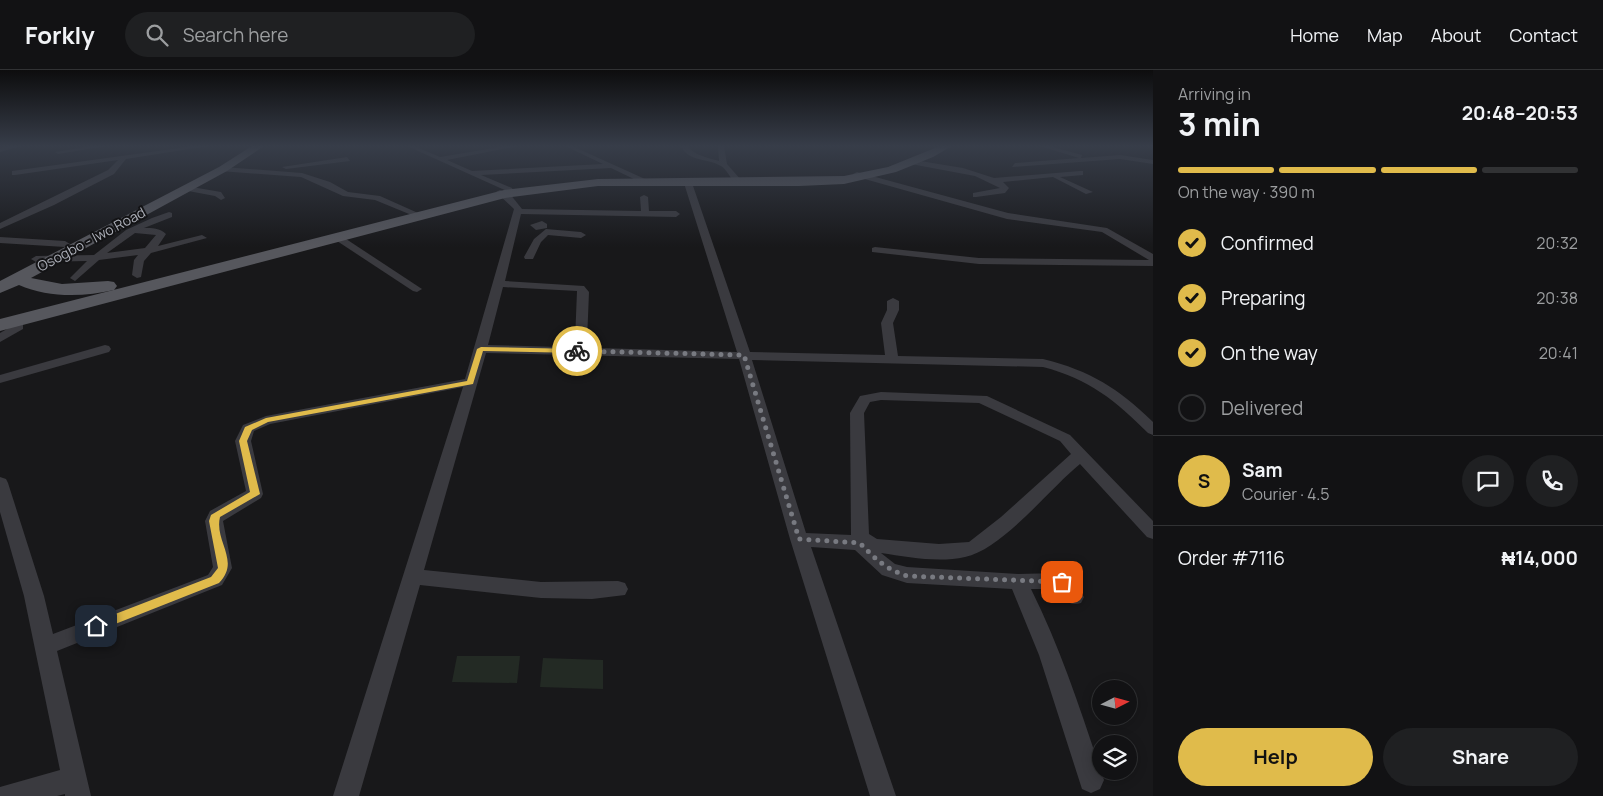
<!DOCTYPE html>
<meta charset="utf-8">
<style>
body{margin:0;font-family:Manrope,sans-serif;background:#1f2022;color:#f1f3f6;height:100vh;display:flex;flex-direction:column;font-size:19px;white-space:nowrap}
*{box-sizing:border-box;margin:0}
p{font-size:16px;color:#9c9ea0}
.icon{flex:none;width:28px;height:28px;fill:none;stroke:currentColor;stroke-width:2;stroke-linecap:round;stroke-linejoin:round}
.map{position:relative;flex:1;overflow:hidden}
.details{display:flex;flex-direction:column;background:#121214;width:450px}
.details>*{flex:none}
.needle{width:32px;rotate:84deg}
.tools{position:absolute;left:1092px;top:610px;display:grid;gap:10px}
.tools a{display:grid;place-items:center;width:45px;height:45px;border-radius:50%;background:#121214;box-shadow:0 2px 12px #0003,0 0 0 1px #313234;font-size:25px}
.pin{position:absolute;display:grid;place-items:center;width:42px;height:42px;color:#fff;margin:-21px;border-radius:10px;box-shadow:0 2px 8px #0006}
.courier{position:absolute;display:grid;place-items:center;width:50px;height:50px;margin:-25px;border:4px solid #e0bb4b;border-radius:50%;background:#fff;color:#222;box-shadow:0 1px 6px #0007}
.overview em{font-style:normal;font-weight:700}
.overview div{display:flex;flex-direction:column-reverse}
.overview{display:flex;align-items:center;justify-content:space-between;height:85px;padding:0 25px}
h1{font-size:32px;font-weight:700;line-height:38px}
.bar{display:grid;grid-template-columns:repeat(4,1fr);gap:8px 5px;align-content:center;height:60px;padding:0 25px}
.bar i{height:6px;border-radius:4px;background:#313234}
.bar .active{background:#e0bb4b}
.bar p{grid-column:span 4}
.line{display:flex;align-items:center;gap:12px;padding:0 25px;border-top:1px solid #313234}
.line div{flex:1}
.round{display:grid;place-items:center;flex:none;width:52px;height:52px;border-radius:26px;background:#1f2022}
ol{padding:0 25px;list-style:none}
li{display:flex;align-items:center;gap:15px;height:55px}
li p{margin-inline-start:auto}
li .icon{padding:5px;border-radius:50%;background:#e0bb4b;color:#111;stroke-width:4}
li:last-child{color:#9c9ea0}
li i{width:28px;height:28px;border:2px solid #313234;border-radius:50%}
.cta{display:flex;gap:10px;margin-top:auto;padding:10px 25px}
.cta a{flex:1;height:58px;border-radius:30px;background:#e0bb4b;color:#111;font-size:20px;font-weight:700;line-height:58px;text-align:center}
.cta a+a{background:#1f2022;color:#f1f3f6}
header{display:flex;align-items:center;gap:30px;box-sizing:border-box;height:70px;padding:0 25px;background:#121214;border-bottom:1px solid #313234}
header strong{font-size:24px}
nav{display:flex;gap:28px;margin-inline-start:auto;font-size:18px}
.search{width:350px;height:45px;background:#1f2022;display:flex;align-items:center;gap:12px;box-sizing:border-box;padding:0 18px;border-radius:28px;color:#9c9ea0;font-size:19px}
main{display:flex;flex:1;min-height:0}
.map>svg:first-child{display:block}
</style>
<header>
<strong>Forkly</strong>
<div class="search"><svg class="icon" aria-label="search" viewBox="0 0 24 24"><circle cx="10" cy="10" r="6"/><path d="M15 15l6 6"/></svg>Search here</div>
<nav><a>Home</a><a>Map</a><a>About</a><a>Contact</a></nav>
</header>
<main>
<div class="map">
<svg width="1153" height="726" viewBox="0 0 1153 726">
<rect width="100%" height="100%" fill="#18181a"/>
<g fill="#232a24">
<polygon points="457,586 520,586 517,613 452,612"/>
<polygon points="543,588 603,590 603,619 540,617"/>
</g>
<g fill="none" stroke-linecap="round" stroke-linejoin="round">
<g fill="#3a3a3f" fill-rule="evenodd">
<polygon points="11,76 21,76 0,82 0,78"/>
<polygon points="92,76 106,76 58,84 55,82"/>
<polygon points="194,76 208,76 126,89 114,104 54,135 0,159 0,153 108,100 118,90 15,105 12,105 12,101"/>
<polygon points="407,76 414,76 440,87 506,76 518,76 447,90 472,101 603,94 565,76 572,76 645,109 638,111 611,98 481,105 512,118 513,120 509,122"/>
<path d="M 681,76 L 687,76 C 694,85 708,88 719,91 L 718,76 L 724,76 L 727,94 L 741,110 L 734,112 C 730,107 726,99 721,96 C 708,88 688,92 681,76 Z"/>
<polygon points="1040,76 1049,76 1082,85 1081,88 1120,85 1153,90 1153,94 1120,89 1012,97 1015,93 1079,88"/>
<polygon points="347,87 350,91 286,99 282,97"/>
<polygon points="914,90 963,98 994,108 1080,101 1083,101 1083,105 1060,107 1093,122 1086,124 1053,107 1003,112 1009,118 1005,123 976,127 973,127 973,123 1000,118 975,106 911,94"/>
<polygon points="223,97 302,103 330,112 348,122 380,126 418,143 414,146 375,130 343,126 301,107 220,101 219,99"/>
<polygon points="857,102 1008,143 1107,158 1153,184 1153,196 979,194 872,182 872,178 875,177 979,188 1149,190 1102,162 1007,149 854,106 853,104"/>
<path d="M 687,108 L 691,110 L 750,282 L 885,285 L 881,253 L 887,240 L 887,231 L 893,228 L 899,231 L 899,240 L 893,253 L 898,286 L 1043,289 C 1091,301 1118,318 1153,352 L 1153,365 L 1148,363 C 1115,330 1089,309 1043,297 L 752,290 L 806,463 L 851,465 L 850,343 L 860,326 L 881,322 L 987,326 L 1070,365 L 1153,451 L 1153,469 L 1147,467 L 1080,394 C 1049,419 1003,479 965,487 C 938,493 908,487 881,483 L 895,494 L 907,497 L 1018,504 L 1060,503 L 1067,505 L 1084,527 L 1081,533 C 1068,537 1063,528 1055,519 L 1031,519 C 1062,581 1082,645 1104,710 L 1100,719 L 1091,723 L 1082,719 L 1039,585 L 1012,519 L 907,513 L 882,505 L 855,480 L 811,477 L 896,726 L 870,726 L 790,469 L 739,289 L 486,283 L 424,500 L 541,512 L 618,511 L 625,513 L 628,519 L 625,525 L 592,529 L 541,528 L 420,515 L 359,726 L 333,726 L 463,317 L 270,354 L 254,361 L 251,371 L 263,424 L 261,428 L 223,451 L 232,498 L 222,515 L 57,581 L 91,726 L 65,726 L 65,724 L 57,726 L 0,726 L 0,717 L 60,700 L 24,526 L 0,442 L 0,407 L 6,409 L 8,413 L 44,526 L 53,564 L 208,505 L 213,497 L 205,451 L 210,441 L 246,421 L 235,371 L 243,355 L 266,346 L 465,309 L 514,139 L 496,122 L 500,120 L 510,124 L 522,139 L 641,141 L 640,127 L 644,125 L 648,127 L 649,141 L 676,141 L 680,144 L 676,147 L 521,144 L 505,211 L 584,216 L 589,222 L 587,271 L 581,275 L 575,271 L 577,221 L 503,217 L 488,275 L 737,282 L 683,110 ZM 881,330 L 979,333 L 1060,371 L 1071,384 L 1001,447 L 969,472 L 939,474 L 877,469 L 869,464 L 864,343 L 870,332 Z"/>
<polygon points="186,116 221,122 225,128 221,130 215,126 183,120 183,116"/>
<path d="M 169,142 L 172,143 L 172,147 L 144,158 C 152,158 160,158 166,164 L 158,176 L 202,165 L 207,168 L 151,183 L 144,191 L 141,207 L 137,208 L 132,205 L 134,190 L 138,185 L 99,190 L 75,211 L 70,208 L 87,191 L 36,192 L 31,189 L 36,186 L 94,185 L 126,160 L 152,148 ZM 135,163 L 156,165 L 145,178 L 107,183 Z"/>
<polygon points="542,151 547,154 547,158 536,160 530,155"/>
<polygon points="546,159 581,162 586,165 581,168 548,165 541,172 533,189 525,189 524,187 534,169"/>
<polygon points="334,165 340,165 422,219 417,222 413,221 334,169"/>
<polygon points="0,167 65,171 70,174 65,177 0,173"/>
<polygon points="19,252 23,253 23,259 0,272 0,263"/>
<polygon points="105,275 109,276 111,279 109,282 0,313 0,305"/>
</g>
<g fill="#56575d" fill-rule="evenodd">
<path d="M 252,76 L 264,76 L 227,101 L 31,208 L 62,214 L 108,211 L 114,212 L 117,216 L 114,220 C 84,227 48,228 19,215 L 0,223 L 0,211 L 219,97 Z"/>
<polygon points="940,76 952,76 933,87 896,102 844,114 799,116 598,116 505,128 0,261 0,249 504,120 598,109 844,106 888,97"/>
</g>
</g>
<linearGradient id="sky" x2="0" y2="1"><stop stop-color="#0d0d0e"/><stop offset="0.43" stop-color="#373d49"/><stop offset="1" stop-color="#373d49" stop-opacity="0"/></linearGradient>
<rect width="1153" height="177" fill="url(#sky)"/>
<path fill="#e0bb4b" d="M 481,277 L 577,279 L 580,281 L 577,283 L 483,281 L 473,314 L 268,352 L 252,360 L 247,371 L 260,424 L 220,447 C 214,471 241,491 219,513 L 100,560 L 92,560 L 92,553 L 211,507 L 218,498 L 209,451 L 211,445 L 250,422 L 239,371 L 245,357 L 266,348 L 467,311 L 477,279 Z"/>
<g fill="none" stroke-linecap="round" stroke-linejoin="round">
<path stroke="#787a81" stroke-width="5" stroke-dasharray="0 9" d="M 577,281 L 744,285 L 799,469 L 860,473 C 875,489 886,499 907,506 L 1062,512"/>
</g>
<g text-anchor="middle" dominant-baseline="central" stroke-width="4" stroke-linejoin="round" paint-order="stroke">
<g font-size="14" fill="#acafb8" stroke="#131315">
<text transform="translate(91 169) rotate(-28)">Osogbo - Iwo Road</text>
</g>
</g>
</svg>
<div class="tools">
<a><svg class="needle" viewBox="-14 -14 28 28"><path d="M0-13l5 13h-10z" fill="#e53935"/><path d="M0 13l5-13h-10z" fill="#9c9ea0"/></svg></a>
<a><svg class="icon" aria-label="layers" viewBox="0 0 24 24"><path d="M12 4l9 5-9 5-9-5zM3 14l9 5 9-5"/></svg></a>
</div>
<div class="pin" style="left:1062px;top:512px;background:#ea580c"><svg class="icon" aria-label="bag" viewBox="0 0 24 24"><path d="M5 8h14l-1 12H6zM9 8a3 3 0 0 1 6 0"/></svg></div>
<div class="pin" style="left:96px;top:556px;background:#1f2937"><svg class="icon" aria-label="home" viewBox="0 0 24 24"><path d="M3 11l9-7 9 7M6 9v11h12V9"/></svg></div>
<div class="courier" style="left:577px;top:281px"><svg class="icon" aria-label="bike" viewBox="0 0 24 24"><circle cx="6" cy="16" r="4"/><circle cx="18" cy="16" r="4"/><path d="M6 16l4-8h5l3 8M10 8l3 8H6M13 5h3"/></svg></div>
</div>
<section class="details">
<div class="overview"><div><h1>3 min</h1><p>Arriving in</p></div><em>20:48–20:53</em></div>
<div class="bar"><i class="active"></i><i class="active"></i><i class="active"></i><i></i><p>On the way · 390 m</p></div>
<ol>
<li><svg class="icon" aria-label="check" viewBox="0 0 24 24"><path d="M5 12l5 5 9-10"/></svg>Confirmed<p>20:32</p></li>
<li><svg class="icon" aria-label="check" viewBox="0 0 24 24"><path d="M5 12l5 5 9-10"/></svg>Preparing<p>20:38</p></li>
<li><svg class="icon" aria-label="check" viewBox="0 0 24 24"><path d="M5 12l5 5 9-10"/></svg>On the way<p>20:41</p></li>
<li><i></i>Delivered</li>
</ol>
<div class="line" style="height:90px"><b class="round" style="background:#e0bb4b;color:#111">S</b><div><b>Sam</b><p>Courier · 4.5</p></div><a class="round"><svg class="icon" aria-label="chat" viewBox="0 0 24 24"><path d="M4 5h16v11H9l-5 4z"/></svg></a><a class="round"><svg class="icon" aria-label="phone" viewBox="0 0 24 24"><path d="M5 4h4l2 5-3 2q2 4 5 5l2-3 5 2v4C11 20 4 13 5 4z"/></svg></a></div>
<div class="line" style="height:65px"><div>Order #7116</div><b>₦14,000</b></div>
<div class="cta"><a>Help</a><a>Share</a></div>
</section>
</main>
